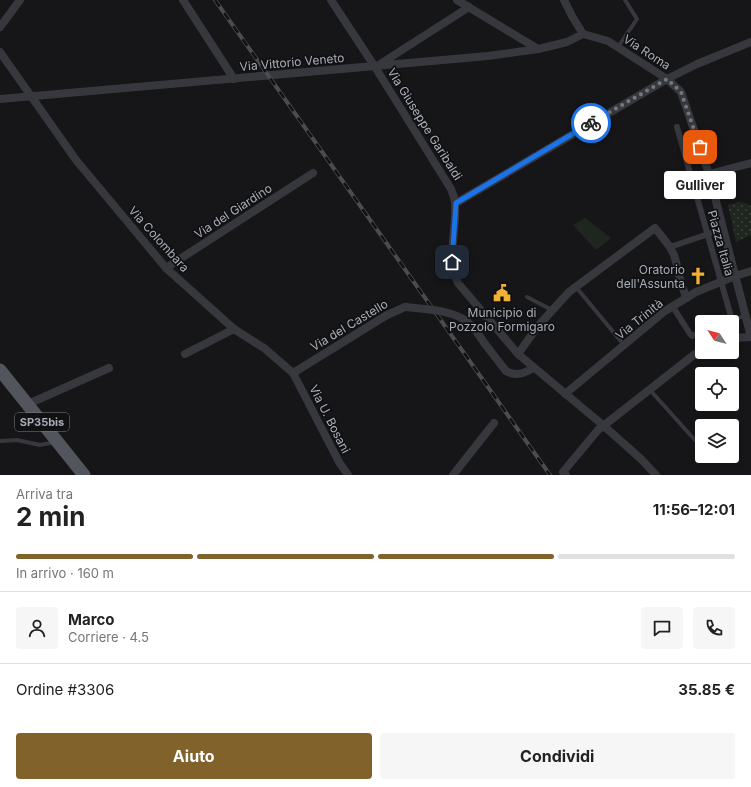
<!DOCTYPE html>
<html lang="it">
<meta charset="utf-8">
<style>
body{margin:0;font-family:Inter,sans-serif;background:#f6f6f6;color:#222;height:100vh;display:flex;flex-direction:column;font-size:15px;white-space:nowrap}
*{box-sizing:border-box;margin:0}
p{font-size:13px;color:#767676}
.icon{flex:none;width:22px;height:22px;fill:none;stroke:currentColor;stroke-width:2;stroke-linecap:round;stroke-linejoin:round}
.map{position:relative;height:475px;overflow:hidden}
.sheet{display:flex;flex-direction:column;background:#fff;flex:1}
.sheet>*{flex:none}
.needle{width:26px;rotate:306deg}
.fabs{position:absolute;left:695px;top:315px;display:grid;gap:8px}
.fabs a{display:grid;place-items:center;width:44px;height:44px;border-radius:4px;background:#fff;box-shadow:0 2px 6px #0003;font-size:20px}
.pin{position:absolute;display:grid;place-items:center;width:34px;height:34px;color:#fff;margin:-17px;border-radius:8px;box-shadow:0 2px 6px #0006}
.courier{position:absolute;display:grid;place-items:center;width:40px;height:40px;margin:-20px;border:3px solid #1a73e8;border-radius:50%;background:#fff;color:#222;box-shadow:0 1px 5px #0007}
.bubble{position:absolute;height:28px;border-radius:4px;background:#fff;box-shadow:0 2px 6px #0003;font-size:13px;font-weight:700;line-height:28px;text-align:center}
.head em{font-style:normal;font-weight:700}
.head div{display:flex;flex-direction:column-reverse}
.head{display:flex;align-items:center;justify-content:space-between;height:68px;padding:0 16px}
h1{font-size:26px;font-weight:700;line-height:30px}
.bar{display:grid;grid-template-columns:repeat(4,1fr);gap:6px 4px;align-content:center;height:48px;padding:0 16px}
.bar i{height:5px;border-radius:3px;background:#e0e0e0}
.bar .on{background:#80622a}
.bar p{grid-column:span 4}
.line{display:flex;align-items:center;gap:10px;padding:0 16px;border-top:1px solid #e0e0e0}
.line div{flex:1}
.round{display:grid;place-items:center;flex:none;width:42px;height:42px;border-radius:4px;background:#f6f6f6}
.cta{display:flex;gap:8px;margin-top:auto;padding:8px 16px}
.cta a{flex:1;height:46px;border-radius:4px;background:#80622a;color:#fff;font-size:16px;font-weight:700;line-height:46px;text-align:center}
.cta a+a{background:#f6f6f6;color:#222}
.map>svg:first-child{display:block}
</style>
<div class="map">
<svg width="751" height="475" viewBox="0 0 751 475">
<defs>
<pattern id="garden-dots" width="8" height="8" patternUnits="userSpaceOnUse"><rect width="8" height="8" fill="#1e261f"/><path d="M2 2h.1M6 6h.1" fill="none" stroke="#3c433d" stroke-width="1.8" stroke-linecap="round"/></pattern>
</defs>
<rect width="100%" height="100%" fill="#161618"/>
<polygon fill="#1e261f" points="585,218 611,238 596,250 573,225"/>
<polygon fill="url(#garden-dots)" points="739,202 745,203 751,206 751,235 736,242 728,205"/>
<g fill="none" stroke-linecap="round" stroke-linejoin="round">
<g stroke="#37383d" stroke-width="4">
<polyline points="618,47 637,19 625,0"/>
<polyline points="576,287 624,345"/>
<polyline points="527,297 552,310"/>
<polyline points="723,322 745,316"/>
<polyline points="650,390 702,448"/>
<polyline points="0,441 17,440 40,445 55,442"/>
<polyline points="709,456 710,457"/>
</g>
<g stroke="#37383d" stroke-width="6">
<polyline points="677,127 732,320"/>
<polyline points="670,247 723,229"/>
<polyline points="673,307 690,334 692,336 702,331"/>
</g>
<g stroke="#37383d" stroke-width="8">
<polyline points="183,0 234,79"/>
<path d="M 331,0 L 375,67 L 451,189 C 453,194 455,199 455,204 C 457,230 446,258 458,283 L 518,354 L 604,426 L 641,459 L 656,475"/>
<polyline points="457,0 538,49"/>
<polyline points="564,0 572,16 583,34"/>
<polyline points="0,27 20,0"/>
<polyline points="583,34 608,41 667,79 681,92 709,174 751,337"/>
<polyline points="0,52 76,160 166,268 234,329 264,348 293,373 339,462 348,475"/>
<polyline points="377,66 469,7"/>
<polyline points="0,99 488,56 538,49 567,42 583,34"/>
<polyline points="709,174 751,163"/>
<polyline points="456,203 667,79 697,64 751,42"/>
<polyline points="166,268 313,173"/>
<polyline points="732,338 751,337"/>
<path d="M 485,344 L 506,371 C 516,377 524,373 534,368"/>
<polyline points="185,354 234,329"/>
<path d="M 518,354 L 538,326 L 569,292 L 655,228 C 662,237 670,245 674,255 C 679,270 679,283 687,298"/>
<polyline points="293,373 387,315 405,307"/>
<polyline points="565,394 665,311 696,292 735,276 751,271"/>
<polyline points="28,404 109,368"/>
<polyline points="453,475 494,423"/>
<polyline points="566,475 563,472 598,430 695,354 702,351"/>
</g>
<polyline stroke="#53555c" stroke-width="13" points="0,370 84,475"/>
<g stroke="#4a4c52" stroke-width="4">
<polyline id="rail" points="215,0 550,475"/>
</g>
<use href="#rail" stroke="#111113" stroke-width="2.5" stroke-dasharray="8" stroke-linecap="butt"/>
<path stroke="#37383d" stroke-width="8" d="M 405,307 C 424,309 456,310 470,324 C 476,330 480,337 485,344"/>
</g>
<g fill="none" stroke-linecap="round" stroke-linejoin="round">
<polyline stroke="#757880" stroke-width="4" stroke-dasharray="0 7.2" points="591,123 667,79 681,92 700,147"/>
<polyline stroke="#1a73e8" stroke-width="5" points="452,262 456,203 591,123"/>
</g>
<defs>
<g id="church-bare" transform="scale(1.38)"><path d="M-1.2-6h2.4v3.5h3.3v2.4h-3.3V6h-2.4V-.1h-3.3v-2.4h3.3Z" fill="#f2b134" stroke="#111113" stroke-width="2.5" paint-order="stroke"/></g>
<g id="civic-bare" transform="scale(1.38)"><path d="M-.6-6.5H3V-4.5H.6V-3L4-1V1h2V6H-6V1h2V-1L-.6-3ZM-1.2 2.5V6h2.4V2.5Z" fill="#f2b134" stroke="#111113" stroke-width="2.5" paint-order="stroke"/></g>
</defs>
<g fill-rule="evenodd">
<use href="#church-bare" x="698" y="276"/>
<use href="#civic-bare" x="502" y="293"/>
</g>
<g text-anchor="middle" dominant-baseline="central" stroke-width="3.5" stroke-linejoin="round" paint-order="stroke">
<rect fill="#111113" stroke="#7b7e86" stroke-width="1" x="15" y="413" width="54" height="18" rx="3"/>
<g font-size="11" font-weight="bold" fill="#a8adb8">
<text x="42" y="422">SP35bis</text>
</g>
<g font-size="12" fill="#a8adb8" stroke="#111113">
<text transform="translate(647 52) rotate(33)">Via Roma</text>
<text transform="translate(292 62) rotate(-5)">Via Vittorio Veneto</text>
<text transform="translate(425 124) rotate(58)">Via Giuseppe Garibaldi</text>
<text transform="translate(233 211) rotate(-33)">Via del Giardino</text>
<text transform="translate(159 239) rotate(48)">Via Colombara</text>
<text transform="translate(721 243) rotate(74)">Piazza Italia</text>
<text transform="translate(639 319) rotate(-39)">Via Trinità</text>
<text transform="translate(349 325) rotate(-31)">Via del Castello</text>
<text transform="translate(330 419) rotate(63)">Via U. Bosani</text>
</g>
<g font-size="12" fill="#a8adb8" stroke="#111113" text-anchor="end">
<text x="685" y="269">Oratorio<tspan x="685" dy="14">dell'Assunta</tspan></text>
<text x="502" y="312" text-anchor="middle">Municipio di<tspan x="502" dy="14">Pozzolo Formigaro</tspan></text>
</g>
</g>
</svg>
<div class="fabs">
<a><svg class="needle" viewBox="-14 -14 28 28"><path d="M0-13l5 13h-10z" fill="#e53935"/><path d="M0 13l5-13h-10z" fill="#767676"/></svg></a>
<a><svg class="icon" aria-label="locate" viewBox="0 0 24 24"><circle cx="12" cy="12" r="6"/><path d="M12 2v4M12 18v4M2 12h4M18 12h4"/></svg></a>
<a><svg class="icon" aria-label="layers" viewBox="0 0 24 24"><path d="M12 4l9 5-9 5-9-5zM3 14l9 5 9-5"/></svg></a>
</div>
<div class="pin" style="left:700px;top:147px;background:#ea580c"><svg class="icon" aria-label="bag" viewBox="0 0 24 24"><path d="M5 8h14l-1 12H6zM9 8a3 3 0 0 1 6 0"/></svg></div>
<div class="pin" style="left:452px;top:262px;background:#1f2937"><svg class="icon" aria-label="home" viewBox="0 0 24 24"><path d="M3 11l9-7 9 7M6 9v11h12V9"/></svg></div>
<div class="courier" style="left:591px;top:123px"><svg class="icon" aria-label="bike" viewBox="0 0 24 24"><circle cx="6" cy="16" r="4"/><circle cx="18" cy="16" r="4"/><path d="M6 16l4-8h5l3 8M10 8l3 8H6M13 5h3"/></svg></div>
<div class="bubble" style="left:664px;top:171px;width:72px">Gulliver</div>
</div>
<section class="sheet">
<div class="head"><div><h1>2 min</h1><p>Arriva tra</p></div><em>11:56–12:01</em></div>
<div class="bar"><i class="on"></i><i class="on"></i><i class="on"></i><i></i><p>In arrivo · 160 m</p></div>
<div class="line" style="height:72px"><a class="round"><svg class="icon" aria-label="person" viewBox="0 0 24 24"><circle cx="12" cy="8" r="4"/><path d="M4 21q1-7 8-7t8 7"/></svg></a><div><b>Marco</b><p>Corriere · 4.5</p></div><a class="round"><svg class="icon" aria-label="chat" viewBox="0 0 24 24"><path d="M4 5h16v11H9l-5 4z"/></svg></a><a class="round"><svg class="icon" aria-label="phone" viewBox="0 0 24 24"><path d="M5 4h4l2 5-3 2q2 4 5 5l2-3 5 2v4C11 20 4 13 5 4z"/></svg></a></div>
<div class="line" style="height:52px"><div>Ordine #3306</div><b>35.85 €</b></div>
<div class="cta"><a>Aiuto</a><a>Condividi</a></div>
</section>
